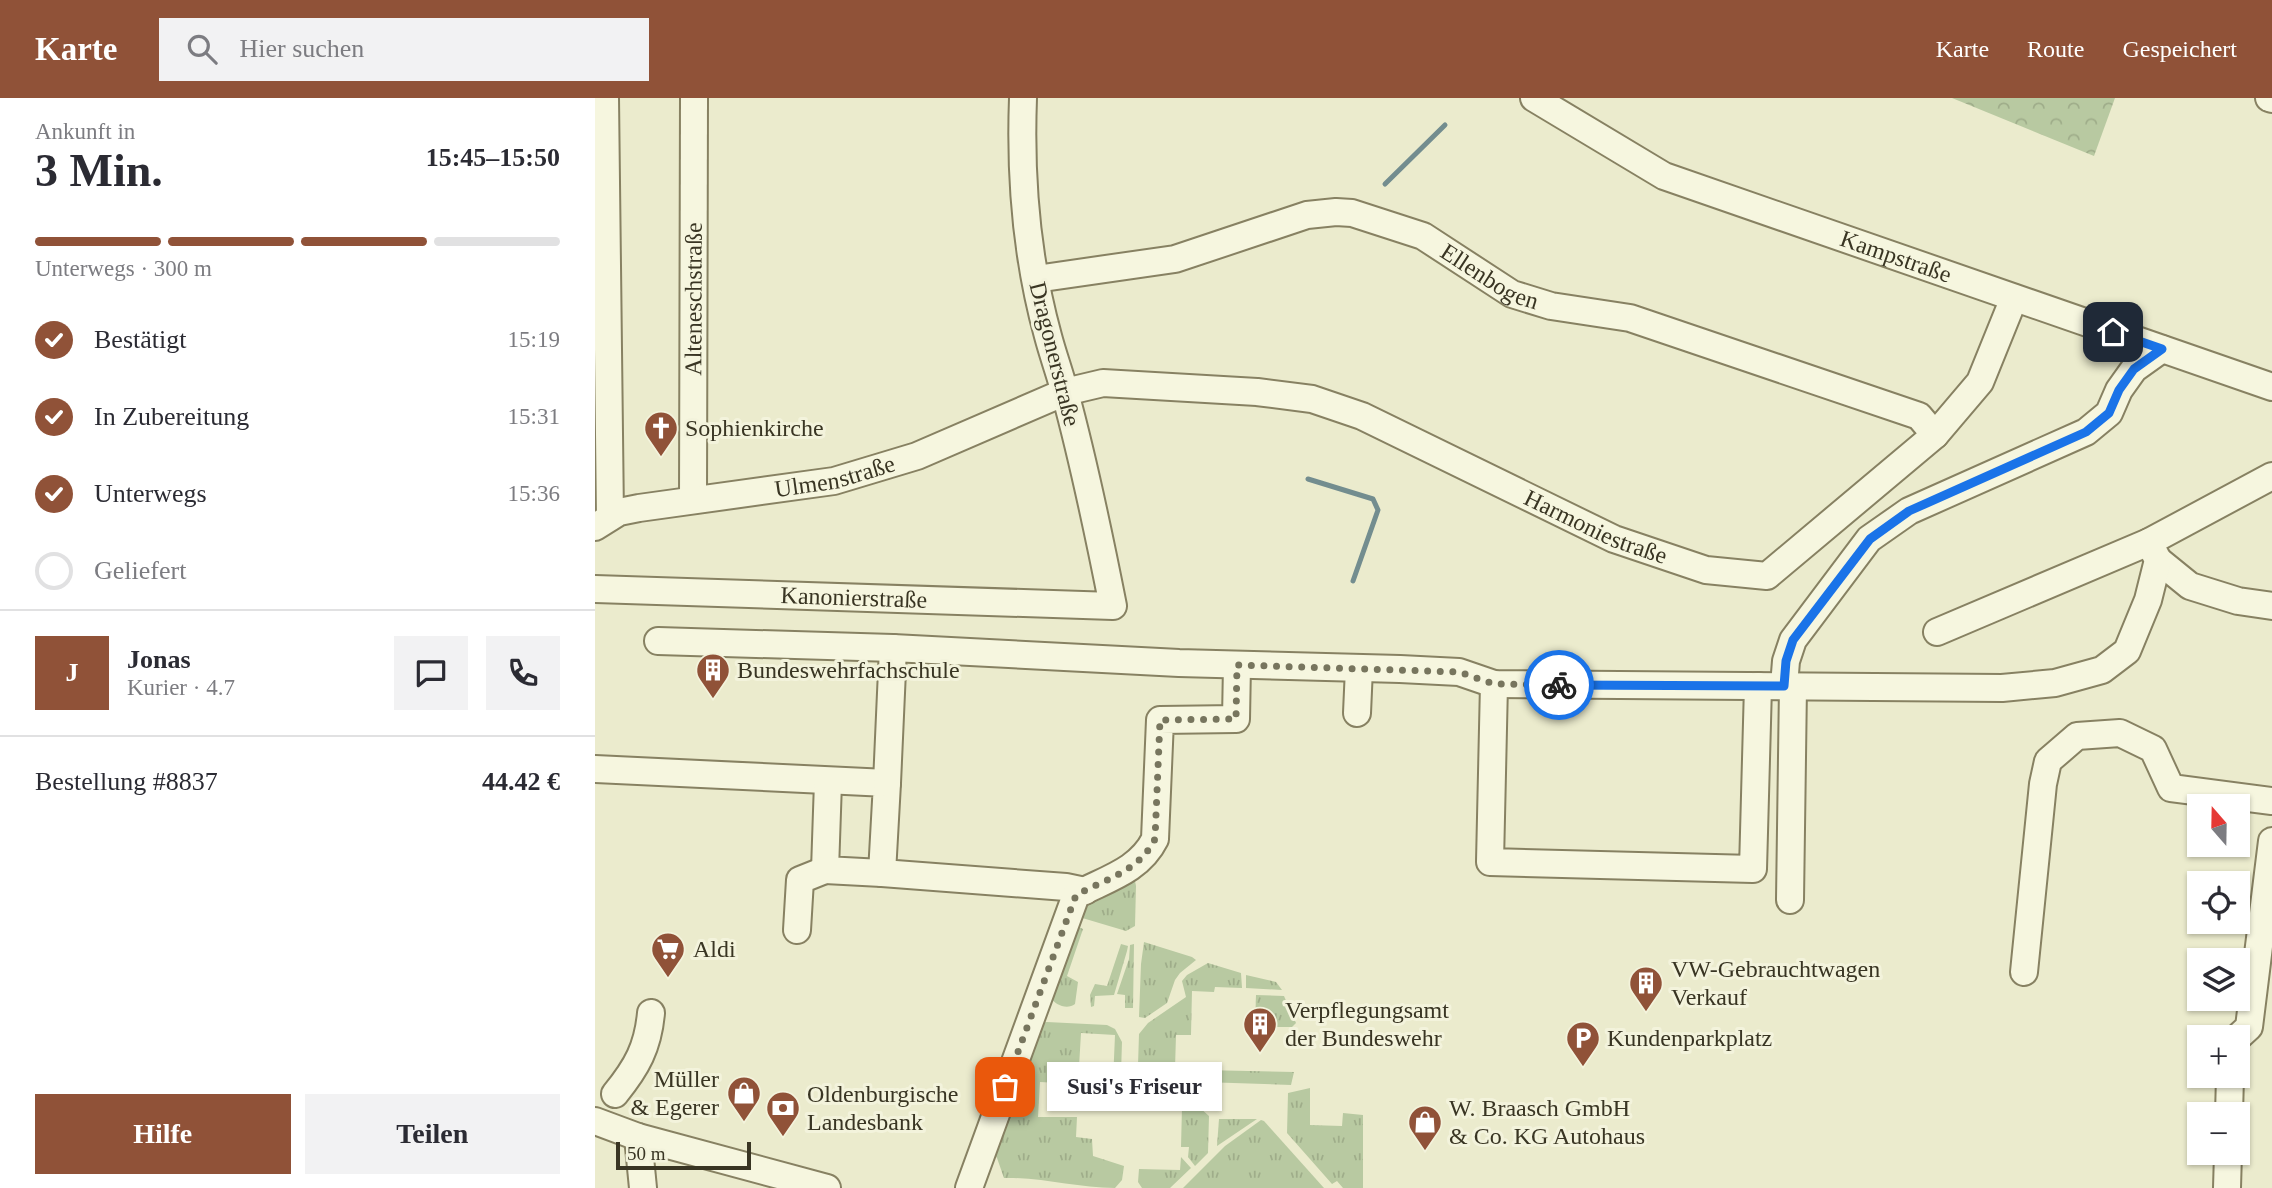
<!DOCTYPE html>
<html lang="de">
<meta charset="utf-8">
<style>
body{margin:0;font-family:"Times New Roman",serif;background:#f2f2f3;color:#2b2b33;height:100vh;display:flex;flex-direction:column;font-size:26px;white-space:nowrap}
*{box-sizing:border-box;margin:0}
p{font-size:23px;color:#7c7c81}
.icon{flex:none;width:38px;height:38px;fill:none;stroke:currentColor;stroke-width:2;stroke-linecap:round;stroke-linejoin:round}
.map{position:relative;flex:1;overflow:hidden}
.panel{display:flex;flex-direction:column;background:#fff;width:595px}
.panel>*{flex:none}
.needle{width:46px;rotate:340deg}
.fabs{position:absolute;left:1592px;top:696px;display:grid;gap:14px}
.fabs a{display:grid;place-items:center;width:63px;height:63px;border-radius:0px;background:#fff;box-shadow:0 2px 5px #0004;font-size:35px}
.scale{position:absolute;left:21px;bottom:18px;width:135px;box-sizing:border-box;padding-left:7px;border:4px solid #393523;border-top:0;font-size:19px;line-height:24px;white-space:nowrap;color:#393523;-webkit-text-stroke:5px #f3f3dc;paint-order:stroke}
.pin{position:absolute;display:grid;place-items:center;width:60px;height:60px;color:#fff;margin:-30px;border-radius:14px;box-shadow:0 4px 10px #0006}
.courier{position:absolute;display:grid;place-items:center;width:70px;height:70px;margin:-35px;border:5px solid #1a73e8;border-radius:50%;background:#fff;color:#222;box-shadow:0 2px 9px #0007}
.bubble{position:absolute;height:49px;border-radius:0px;background:#fff;box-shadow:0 2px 5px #0004;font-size:23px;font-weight:700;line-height:49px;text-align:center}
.summary em{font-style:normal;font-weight:700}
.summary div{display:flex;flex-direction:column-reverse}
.summary{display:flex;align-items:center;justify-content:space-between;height:119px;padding:0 35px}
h1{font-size:46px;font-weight:700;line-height:52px}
.bar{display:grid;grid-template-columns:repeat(4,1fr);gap:10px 7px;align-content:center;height:84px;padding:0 35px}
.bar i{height:9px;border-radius:5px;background:#e1e1e2}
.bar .active{background:#905238}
.bar p{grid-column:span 4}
.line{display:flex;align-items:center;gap:18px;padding:0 35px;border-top:2px solid #e1e1e2}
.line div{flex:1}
.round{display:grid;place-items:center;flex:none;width:74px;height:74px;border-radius:0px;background:#f2f2f3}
ol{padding:0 35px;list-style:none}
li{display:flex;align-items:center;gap:21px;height:77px}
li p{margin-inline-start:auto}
li .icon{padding:7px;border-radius:50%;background:#905238;color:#fff;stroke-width:4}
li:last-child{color:#7c7c81}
li i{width:38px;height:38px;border:4px solid #e1e1e2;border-radius:50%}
.button{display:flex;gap:14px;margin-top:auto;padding:14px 35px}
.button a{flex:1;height:80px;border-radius:0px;background:#905238;color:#fff;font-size:28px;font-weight:700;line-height:80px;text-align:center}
.button a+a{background:#f2f2f3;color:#2b2b33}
header{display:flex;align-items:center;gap:42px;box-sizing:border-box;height:98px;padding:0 35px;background:#905238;color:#fff}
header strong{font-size:33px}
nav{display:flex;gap:38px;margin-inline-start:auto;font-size:24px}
.search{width:490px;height:63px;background:#f2f2f3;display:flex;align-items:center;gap:18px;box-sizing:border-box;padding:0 24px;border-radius:0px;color:#7c7c81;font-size:26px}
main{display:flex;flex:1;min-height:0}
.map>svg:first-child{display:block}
</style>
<header>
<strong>Karte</strong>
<div class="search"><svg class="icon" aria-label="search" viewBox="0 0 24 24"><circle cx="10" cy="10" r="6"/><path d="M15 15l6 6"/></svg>Hier suchen</div>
<nav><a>Karte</a><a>Route</a><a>Gespeichert</a></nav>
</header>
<main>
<section class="panel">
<div class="summary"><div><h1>3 Min.</h1><p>Ankunft in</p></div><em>15:45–15:50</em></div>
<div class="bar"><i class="active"></i><i class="active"></i><i class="active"></i><i></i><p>Unterwegs · 300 m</p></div>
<ol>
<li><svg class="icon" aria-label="check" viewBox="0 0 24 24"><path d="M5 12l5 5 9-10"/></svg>Bestätigt<p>15:19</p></li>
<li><svg class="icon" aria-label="check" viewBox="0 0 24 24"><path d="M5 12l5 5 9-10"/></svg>In Zubereitung<p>15:31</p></li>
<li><svg class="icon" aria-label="check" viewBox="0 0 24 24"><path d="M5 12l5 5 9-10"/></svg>Unterwegs<p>15:36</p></li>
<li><i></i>Geliefert</li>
</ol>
<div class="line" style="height:126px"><b class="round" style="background:#905238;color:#fff">J</b><div><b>Jonas</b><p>Kurier · 4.7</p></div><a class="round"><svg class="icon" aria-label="chat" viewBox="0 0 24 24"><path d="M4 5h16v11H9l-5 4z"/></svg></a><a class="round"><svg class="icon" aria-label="phone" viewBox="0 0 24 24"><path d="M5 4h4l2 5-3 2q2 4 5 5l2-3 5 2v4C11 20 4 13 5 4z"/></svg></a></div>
<div class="line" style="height:91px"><div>Bestellung #8837</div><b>44.42 €</b></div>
<div class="button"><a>Hilfe</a><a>Teilen</a></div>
</section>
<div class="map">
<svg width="1677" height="1090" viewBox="0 0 1677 1090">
<defs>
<pattern id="grass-tufts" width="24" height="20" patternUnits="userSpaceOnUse" patternTransform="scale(1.75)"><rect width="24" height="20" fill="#b8c9a1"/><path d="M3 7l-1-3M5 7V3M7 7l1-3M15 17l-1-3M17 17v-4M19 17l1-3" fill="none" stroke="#9fad8a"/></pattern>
<pattern id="park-crowns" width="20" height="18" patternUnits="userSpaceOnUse" patternTransform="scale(1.75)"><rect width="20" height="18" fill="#b8c9a1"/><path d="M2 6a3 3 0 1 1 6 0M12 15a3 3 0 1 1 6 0" fill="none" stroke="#9fad8a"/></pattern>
</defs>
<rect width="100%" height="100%" fill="#ebebcd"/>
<g fill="url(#grass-tufts)">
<polygon points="536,781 540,783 541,788 540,828 531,833 484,819 486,809"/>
<path d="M 482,828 L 488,831 L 472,878 L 483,884 L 480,906 C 472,912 460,907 455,899 Z"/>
<polygon points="549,844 597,859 601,862 585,875 580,882 572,905 550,920 544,919 546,866"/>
<polygon points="526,846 533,848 532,853 519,897 500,898 499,908 496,909 495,897 500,886 512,888"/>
<polygon points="539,846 538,910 530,910 530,897 522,896 534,861 535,847"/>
<polygon points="613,865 646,875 647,890 620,889 619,894 597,893 596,937 581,937 580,971 597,971 597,976 603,976 604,984 563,983 543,967 544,936 553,925 591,899 587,883 592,877"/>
<polygon points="651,877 681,884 687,892 651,890"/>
<polygon points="661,897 689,898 701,925 697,929 660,929"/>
<path d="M 452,924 L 512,927 L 520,931 L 527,944 L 525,1007 L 517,1006 L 520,937 L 486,935 L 483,986 L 445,984 L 443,1019 L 482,1019 L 481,1039 L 497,1041 L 498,1058 L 529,1068 L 527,1082 L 520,1090 C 482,1090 447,1079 409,1080 L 402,1060 L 396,1052 L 445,925 Z"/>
<polygon points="607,972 699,974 696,987 607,984"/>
<polygon points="715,990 715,1027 747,1028 748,1015 768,1017 768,1090 748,1090 742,1083 737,1086 692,1035 693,995"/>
<polygon points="543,999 594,1000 614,1018 613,1055 600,1068 593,1059 594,1049 586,1049 587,1009 543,1007"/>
<polygon points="624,1021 662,1021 622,1048"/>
<polygon points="666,1022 669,1023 729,1090 588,1090 630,1048"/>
<polygon points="586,1059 596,1070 575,1090 547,1090 543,1084 544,1071 585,1072"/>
</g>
<polygon fill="url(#park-crowns)" points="1357,0 1520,0 1499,58"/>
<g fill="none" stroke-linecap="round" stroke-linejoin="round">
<g stroke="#738d8f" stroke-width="5">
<polyline points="790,86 850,27"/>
<polyline points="713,381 778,401 783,412 758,483"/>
</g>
<g stroke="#878162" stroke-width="30">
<g id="minor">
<polyline points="10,0 15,419"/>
<path id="s1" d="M 939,0 L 1069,78 L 1677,289"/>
<polyline points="1674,0 1677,1"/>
<path id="s2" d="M 441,181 L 580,161 L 712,117 L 741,114 L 757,115 L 828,138 L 917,196 L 956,208 L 1035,220 L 1324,318 L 1340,337"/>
<path id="s3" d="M 98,402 L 99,0"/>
<path id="s4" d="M 0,429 L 24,414 L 44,410 L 239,383 L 322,358 L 470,294 L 508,285 L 662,294 L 717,301 L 767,318 L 1019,441 L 1111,472 L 1172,478 L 1340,337 L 1385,284 L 1419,200"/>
<polyline points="1563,462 1595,488 1643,503 1677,508"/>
<path id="s5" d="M 0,491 L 518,508 C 504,437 489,365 470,295 C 465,276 458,257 453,238 C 432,162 425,79 428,0"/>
<polyline points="1342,534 1554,444"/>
<polyline points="63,543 298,550 584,565 805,571 864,574 899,586 1407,590 1460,585 1507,572 1532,553 1553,502 1563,462 1554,444 1677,378"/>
<polyline points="899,586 895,764 1158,771 1163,588"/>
<polyline points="1189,588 1191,563 1198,542 1274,441 1314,413 1491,334 1514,315 1524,292 1539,271 1567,251"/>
<polyline points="762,615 764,570"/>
<polyline points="0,671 292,685 287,775 471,789 490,793"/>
<polyline points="233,684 230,772 287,775"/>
<polyline points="292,685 298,550"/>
<polyline points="1195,802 1198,588"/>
<polyline points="202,832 205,782 230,772"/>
<polyline points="1429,874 1448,686 1453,663 1482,638 1525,635 1558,651 1576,690 1677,703"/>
<polyline points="1642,940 1654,929 1677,743"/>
<path d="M 20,996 C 42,969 53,949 56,915"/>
<polyline points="1634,1017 1635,978"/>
<polyline points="0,1023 43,1039 232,1090"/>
<polyline points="43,1039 48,1090"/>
<path d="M 374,1090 L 481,797 C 511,781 544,773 560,741 L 565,622 L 641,621 L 642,567"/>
<polyline points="1632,1090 1633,1055"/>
</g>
</g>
<use href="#minor" stroke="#f6f6df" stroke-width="26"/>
</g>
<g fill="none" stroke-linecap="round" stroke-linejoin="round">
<path stroke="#77755e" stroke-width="7" stroke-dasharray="0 12.6" d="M 410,989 L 481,797 C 511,781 544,773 560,741 L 565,622 L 641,621 L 642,567 L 864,574 L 899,586 L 964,587"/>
<polyline stroke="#1a73e8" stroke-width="9" points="964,587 1189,588 1191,563 1198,542 1275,441 1314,413 1491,334 1514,315 1524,292 1539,271 1567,251 1518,234"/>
</g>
<defs>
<g id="church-pin" transform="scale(1.75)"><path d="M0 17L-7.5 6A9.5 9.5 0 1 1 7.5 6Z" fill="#905238" stroke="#f3f3dc"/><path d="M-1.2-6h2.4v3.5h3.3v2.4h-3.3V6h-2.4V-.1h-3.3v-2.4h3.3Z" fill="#fff"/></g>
<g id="building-pin" transform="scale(1.75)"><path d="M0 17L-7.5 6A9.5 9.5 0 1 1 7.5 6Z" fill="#905238" stroke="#f3f3dc"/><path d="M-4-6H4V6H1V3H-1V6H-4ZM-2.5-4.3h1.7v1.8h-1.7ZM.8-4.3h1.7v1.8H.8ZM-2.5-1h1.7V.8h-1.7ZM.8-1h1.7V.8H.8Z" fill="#fff"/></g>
<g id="supermarket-pin" transform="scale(1.75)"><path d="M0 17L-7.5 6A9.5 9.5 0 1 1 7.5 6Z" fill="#905238" stroke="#f3f3dc"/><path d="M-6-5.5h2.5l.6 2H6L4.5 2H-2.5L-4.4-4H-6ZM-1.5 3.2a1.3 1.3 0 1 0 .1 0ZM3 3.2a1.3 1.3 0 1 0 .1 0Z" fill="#fff"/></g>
<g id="parking-pin" transform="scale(1.75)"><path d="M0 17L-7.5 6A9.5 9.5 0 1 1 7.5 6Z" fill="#905238" stroke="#f3f3dc"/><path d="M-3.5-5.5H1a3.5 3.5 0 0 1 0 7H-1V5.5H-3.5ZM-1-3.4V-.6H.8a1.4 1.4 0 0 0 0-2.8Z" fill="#fff"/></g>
<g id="shop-pin" transform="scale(1.75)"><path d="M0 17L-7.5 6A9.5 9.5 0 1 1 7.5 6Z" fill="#905238" stroke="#f3f3dc"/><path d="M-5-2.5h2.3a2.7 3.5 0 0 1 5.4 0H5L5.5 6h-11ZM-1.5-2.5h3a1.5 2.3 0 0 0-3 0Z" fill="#fff"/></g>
<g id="bank-pin" transform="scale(1.75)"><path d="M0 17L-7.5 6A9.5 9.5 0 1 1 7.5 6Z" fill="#905238" stroke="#f3f3dc"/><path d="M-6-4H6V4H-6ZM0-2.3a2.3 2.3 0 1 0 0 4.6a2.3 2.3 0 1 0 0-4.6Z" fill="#fff"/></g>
</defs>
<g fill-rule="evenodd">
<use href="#church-pin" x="66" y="330"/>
<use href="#building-pin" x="118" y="572"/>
<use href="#supermarket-pin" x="73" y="851"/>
<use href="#building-pin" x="1051" y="885"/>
<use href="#building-pin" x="665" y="926"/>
<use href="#parking-pin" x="988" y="940"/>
<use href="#shop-pin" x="149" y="995"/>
<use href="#bank-pin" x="188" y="1010"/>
<use href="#shop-pin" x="830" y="1024"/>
</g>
<g text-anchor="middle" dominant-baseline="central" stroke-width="6" stroke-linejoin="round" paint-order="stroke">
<g font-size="24" fill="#393523" stroke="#f3f3dc">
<text stroke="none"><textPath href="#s1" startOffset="397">Kampstraße</textPath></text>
<text stroke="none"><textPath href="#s2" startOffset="478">Ellenbogen</textPath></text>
<text stroke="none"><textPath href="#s3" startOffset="201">Alteneschstraße</textPath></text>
<text transform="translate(460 256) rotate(76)">Dragonerstraße</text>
<text stroke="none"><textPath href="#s4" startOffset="247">Ulmenstraße</textPath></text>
<text stroke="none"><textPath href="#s4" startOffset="1054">Harmoniestraße</textPath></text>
<text stroke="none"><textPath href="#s5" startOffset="259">Kanonierstraße</textPath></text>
</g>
<g font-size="24" fill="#393523" stroke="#f3f3dc" text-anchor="start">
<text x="90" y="330">Sophienkirche</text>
<text x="142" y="572">Bundeswehrfachschule</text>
<text x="98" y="851">Aldi</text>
<text x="1076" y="871">VW-Gebrauchtwagen<tspan x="1076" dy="28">Verkauf</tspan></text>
<text x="690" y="912">Verpflegungsamt<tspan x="690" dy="28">der Bundeswehr</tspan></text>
<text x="1012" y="940">Kundenparkplatz</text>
<text x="124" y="981" text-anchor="end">Müller<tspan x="124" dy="28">&amp; Egerer</tspan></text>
<text x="212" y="996">Oldenburgische<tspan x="212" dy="28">Landesbank</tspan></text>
<text x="854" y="1010">W. Braasch GmbH<tspan x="854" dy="28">&amp; Co. KG Autohaus</tspan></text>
</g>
</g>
</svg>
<div class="fabs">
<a><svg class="needle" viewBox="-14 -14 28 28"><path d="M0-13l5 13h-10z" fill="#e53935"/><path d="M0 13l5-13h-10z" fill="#7c7c81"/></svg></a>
<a><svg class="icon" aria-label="locate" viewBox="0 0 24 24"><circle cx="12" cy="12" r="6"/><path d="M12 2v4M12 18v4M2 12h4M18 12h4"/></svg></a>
<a><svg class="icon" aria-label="layers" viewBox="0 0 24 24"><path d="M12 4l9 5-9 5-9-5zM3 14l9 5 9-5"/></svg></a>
<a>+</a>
<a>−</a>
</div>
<div class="scale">50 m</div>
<div class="pin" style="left:410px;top:989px;background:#ea580c"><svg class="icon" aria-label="bag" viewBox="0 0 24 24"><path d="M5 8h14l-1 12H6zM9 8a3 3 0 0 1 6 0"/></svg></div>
<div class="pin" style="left:1518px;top:234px;background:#1f2937"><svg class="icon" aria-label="home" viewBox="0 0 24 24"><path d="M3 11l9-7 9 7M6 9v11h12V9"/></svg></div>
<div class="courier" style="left:964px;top:587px"><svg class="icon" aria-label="bike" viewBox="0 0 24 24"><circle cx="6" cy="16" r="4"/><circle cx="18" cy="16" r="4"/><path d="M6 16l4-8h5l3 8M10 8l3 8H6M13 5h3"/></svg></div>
<div class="bubble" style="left:452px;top:964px;width:175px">Susi's Friseur</div>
</div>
</main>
